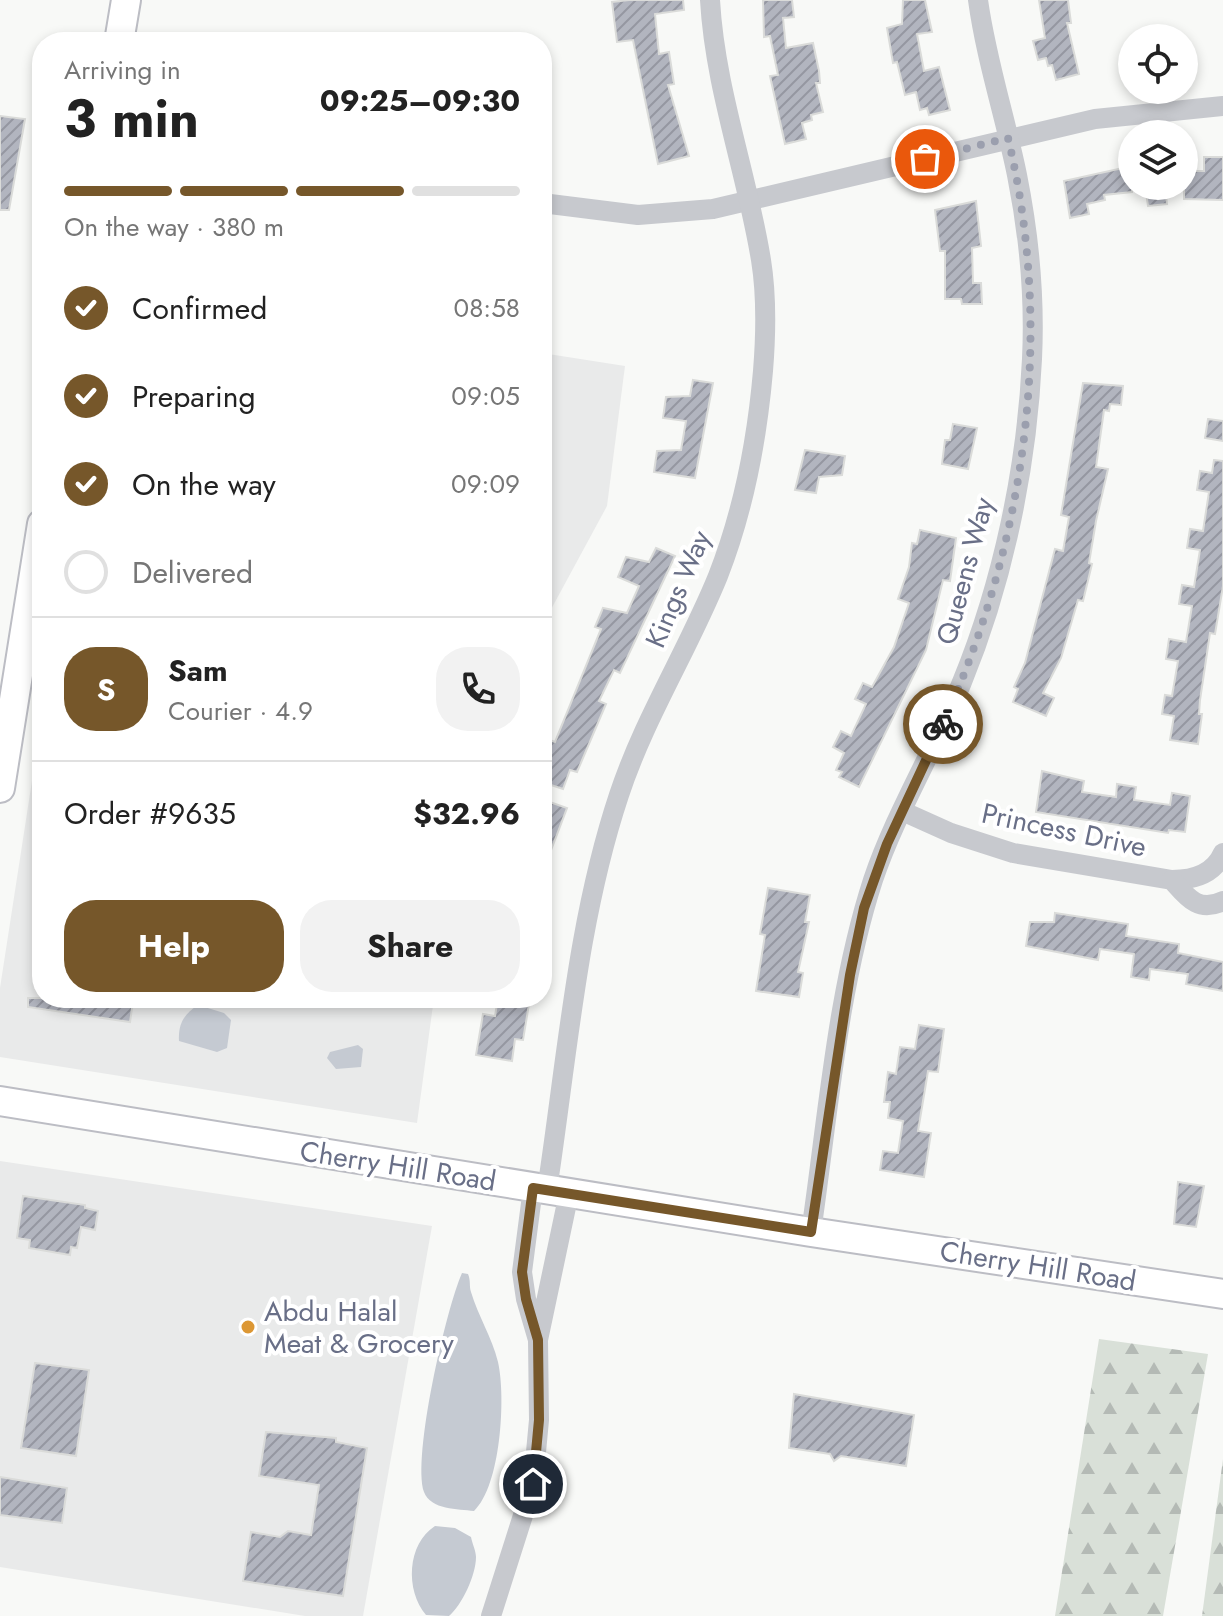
<!DOCTYPE html>
<meta charset="utf-8">
<style>
body{margin:0;font-family:Jost,sans-serif;background:#f2f2f2;color:#222;height:100vh;display:flex;flex-direction:column;font-size:30px;white-space:nowrap}
*{box-sizing:border-box;margin:0}
p{font-size:26px;color:#767676}
.icon{flex:none;width:44px;height:44px;fill:none;stroke:currentColor;stroke-width:2;stroke-linecap:round;stroke-linejoin:round}
.map{position:relative;flex:1;overflow:hidden}
.panel{position:absolute;left:32px;top:32px;width:520px;height:976px;display:flex;flex-direction:column;background:#fff;border-radius:32px;box-shadow:0 4px 12px #0003}
.panel>*{flex:none}
.tools{position:absolute;left:1118px;top:24px;display:grid;gap:16px}
.tools a{display:grid;place-items:center;width:80px;height:80px;border-radius:50%;background:#fff;box-shadow:0 4px 12px #0003;font-size:40px}
.pin{position:absolute;display:grid;place-items:center;width:68px;height:68px;color:#fff;margin:-34px;border:4px solid #fff;border-radius:50%;box-shadow:0 2px 8px #0007}
.courier{position:absolute;display:grid;place-items:center;width:80px;height:80px;margin:-40px;border:6px solid #76572a;border-radius:50%;background:#fff;color:#222;box-shadow:0 2px 10px #0007}
.overview em{font-style:normal;font-weight:700}
.overview div{display:flex;flex-direction:column-reverse}
.overview{display:flex;align-items:center;justify-content:space-between;height:136px;padding:0 32px}
h1{font-size:52px;font-weight:700;line-height:60px}
.bar{display:grid;grid-template-columns:repeat(4,1fr);gap:12px 8px;align-content:center;height:96px;padding:0 32px}
.bar i{height:10px;border-radius:6px;background:#e0e0e0}
.bar .selected{background:#76572a}
.bar p{grid-column:span 4}
.line{display:flex;align-items:center;gap:20px;padding:0 32px;border-top:2px solid #e0e0e0}
.line div{flex:1}
.round{display:grid;place-items:center;flex:none;width:84px;height:84px;border-radius:32px;background:#f2f2f2}
ol{padding:0 32px;list-style:none}
li{display:flex;align-items:center;gap:24px;height:88px}
li p{margin-inline-start:auto}
li .icon{padding:8px;border-radius:50%;background:#76572a;color:#fff;stroke-width:4}
li:last-child{color:#767676}
li i{width:44px;height:44px;border:4px solid #e0e0e0;border-radius:50%}
.button{display:flex;gap:16px;margin-top:auto;padding:16px 32px}
.button a{flex:1;height:92px;border-radius:32px;background:#76572a;color:#fff;font-size:32px;font-weight:700;line-height:92px;text-align:center}
.button a+a{background:#f2f2f2;color:#222}
.map>svg:first-child{display:block}
</style>
<div class="map">
<svg width="1223" height="1616" viewBox="0 0 1223 1616">
<defs>
<pattern id="forest-firs" width="22" height="20" patternUnits="userSpaceOnUse" patternTransform="scale(2)"><rect width="22" height="20" fill="#d9e0d8"/><path d="M5 1l3.5 6h-7zM16 11l3.5 6h-7z" fill="#b4bab5"/></pattern>
<pattern id="building-hatch" width="6" height="6" patternUnits="userSpaceOnUse" patternTransform="scale(2)"><rect width="6" height="6" fill="#b2b5bf"/><path d="M-1 1l2-2M0 6l6-6M5 7l2-2" fill="none" stroke="#9597a1"/></pattern>
</defs>
<rect width="100%" height="100%" fill="#f8f9f7"/>
<g fill="#e9eaea">
<polygon points="542,353 625,366 607,506 542,626"/>
<polygon points="42,716 42,998 434,998 417,1123 0,1057 0,988"/>
<polygon points="0,1161 432,1226 363,1616 305,1616 0,1567"/>
</g>
<g fill="url(#forest-firs)">
<polygon points="1099,1339 1208,1354 1163,1616 1055,1616"/>
<polygon points="1223,1459 1223,1616 1202,1616"/>
</g>
<g fill="#c5cad2">
<path d="M 198,1005 L 224,1013 L 231,1020 L 227,1048 L 217,1052 L 179,1041 C 178,1024 184,1014 198,1005 Z"/>
<polygon points="358,1045 363,1049 361,1067 336,1069 327,1058 330,1052"/>
<path d="M 462,1273 L 468,1274 C 471,1281 469,1286 471,1292 C 478,1316 492,1337 498,1362 C 506,1397 501,1486 474,1511 C 458,1509 431,1510 424,1492 C 412,1457 446,1309 462,1273 Z"/>
<path d="M 435,1526 L 455,1528 L 471,1537 C 472,1543 476,1551 476,1557 C 476,1575 462,1605 449,1616 L 426,1615 C 405,1590 407,1544 435,1526 Z"/>
</g>
<g fill="url(#building-hatch)" stroke="#dadbd9" stroke-width="2">
<polygon points="629,0 683,0 684,10 655,14 659,54 669,52 674,84 668,85 689,156 658,164 633,40 617,42 612,2"/>
<polygon points="763,0 792,0 794,17 783,18 786,48 813,43 819,71 820,83 816,83 823,112 811,115 812,120 802,123 806,139 785,144 770,76 778,75 770,36 764,37"/>
<polygon points="903,0 925,0 932,32 917,34 924,71 939,67 950,110 929,115 927,108 920,110 916,92 905,95 897,62 893,63 887,28 902,24"/>
<polygon points="1039,0 1068,0 1071,23 1067,23 1079,74 1056,80 1052,65 1048,66 1046,58 1038,60 1033,41 1045,38"/>
<polygon points="0,116 25,119 9,210 0,210"/>
<polygon points="1204,157 1223,157 1223,200 1184,199 1184,171 1204,171"/>
<polygon points="1132,166 1132,192 1104,195 1105,200 1087,204 1089,214 1070,218 1064,181"/>
<polygon points="1145,186 1165,186 1167,204 1148,206"/>
<polygon points="976,201 981,246 972,248 973,283 981,283 982,304 962,304 961,299 945,299 945,251 940,251 935,210"/>
<polygon points="693,380 713,383 695,478 654,472 657,451 681,450 686,421 663,418 666,397 690,396"/>
<polygon points="1083,383 1123,386 1121,405 1110,404 1109,411 1104,410 1096,467 1108,469 1096,521 1089,563 1092,564 1083,601 1078,600 1061,658 1043,693 1054,698 1046,716 1013,702 1018,689 1014,687 1025,663 1055,549 1063,551 1069,517 1061,515"/>
<polygon points="1208,419 1223,421 1223,441 1205,438"/>
<polygon points="953,424 977,428 968,469 942,464 945,440 950,440"/>
<polygon points="805,450 845,456 842,475 819,477 816,493 795,490"/>
<polygon points="1214,460 1223,461 1223,586 1215,634 1210,633 1200,700 1199,714 1202,714 1198,744 1170,740 1174,716 1162,714 1165,695 1172,696 1178,661 1166,659 1169,639 1186,642 1192,606 1179,604 1182,585 1194,587 1200,550 1187,548 1190,529 1203,531 1209,492 1197,490 1200,471 1212,473"/>
<polygon points="920,530 956,538 950,581 943,580 926,650 859,787 839,777 842,772 836,770 844,753 833,747 841,731 851,736 866,704 855,699 863,683 872,687 894,647 909,603 898,599 909,567 912,543 917,544"/>
<polygon points="656,548 675,556 620,673 614,670 599,701 606,704 577,772 570,770 563,789 542,782 542,737 555,742 601,629 595,627 603,608 627,613 639,586 618,577 626,557 649,562"/>
<polygon points="1042,771 1084,781 1082,792 1116,797 1117,784 1136,787 1134,800 1170,805 1172,793 1190,796 1185,832 1169,830 1168,833 1036,812"/>
<polygon points="547,801 567,808 545,866 542,865 542,817"/>
<polygon points="768,888 810,895 805,922 809,922 798,972 803,973 799,997 756,991 765,935 760,934"/>
<polygon points="1055,913 1128,924 1126,936 1179,944 1178,953 1223,962 1223,991 1186,984 1188,974 1150,969 1149,980 1131,977 1134,954 1100,949 1098,960 1026,946 1030,922 1054,922"/>
<polygon points="28,998 110,998 133,1002 130,1022 28,1007"/>
<polygon points="498,998 530,998 523,1040 515,1039 512,1061 476,1055 483,1014 495,1016"/>
<polygon points="919,1025 944,1029 938,1072 928,1071 918,1131 931,1133 924,1177 880,1170 883,1151 898,1153 903,1121 888,1118 890,1102 884,1102 888,1072 896,1074 900,1047 915,1049"/>
<polygon points="1178,1182 1204,1186 1196,1227 1174,1224"/>
<polygon points="23,1196 85,1205 85,1208 98,1211 95,1230 81,1227 77,1248 71,1247 70,1255 29,1248 30,1240 17,1238"/>
<polygon points="35,1363 89,1370 76,1456 21,1448"/>
<polygon points="794,1394 914,1415 906,1466 841,1456 834,1461 830,1454 789,1448"/>
<polygon points="266,1432 336,1438 336,1442 367,1448 343,1596 243,1581 251,1532 280,1537 288,1531 311,1535 319,1485 259,1476"/>
<polygon points="0,1477 67,1488 62,1523 0,1515"/>
</g>
<g fill="none" stroke-linecap="round" stroke-linejoin="round">
<g stroke="#bcbdc4" stroke-width="32">
<g id="secondary">
<polyline points="119,42 126,0"/>
<polyline points="0,788 42,524"/>
<polyline points="0,1101 811,1232 1223,1294"/>
</g>
</g>
<g stroke="#c7c9ce" stroke-width="20">
<polyline points="542,203 638,215 713,209 1095,119 1223,106"/>
<path d="M 902,811 L 951,833 L 1013,853 L 1172,880 C 1193,880 1214,874 1223,853"/>
<path d="M 1172,880 C 1187,897 1198,913 1223,901"/>
<polyline points="533,1188 522,1272 526,1299 538,1340 569,1193"/>
<path d="M 547,1190 C 567,1059 577,921 619,795 C 644,719 688,650 718,576 C 743,512 757,440 763,371 C 766,334 767,297 761,260 C 747,173 715,89 710,0"/>
<path d="M 811,1232 C 828,1117 837,991 873,880 C 896,812 935,749 962,682 C 1003,582 1027,467 1032,359 C 1035,297 1029,235 1017,175 C 1005,116 986,59 978,0"/>
<polyline points="491,1616 533,1484 539,1420 538,1340"/>
</g>
<use href="#secondary" stroke="#fff" stroke-width="28"/>
</g>
<g fill="none" stroke-linecap="round" stroke-linejoin="round">
<path stroke="#9b9fae" stroke-width="8" stroke-dasharray="0 14.4" d="M 925,159 L 1008,138 C 1055,334 1026,541 943,724"/>
<polyline stroke="#76572a" stroke-width="10" points="533,1484 539,1420 538,1340 526,1299 522,1272 533,1188 811,1232 850,975 864,908 887,844 943,724"/>
</g>
<circle fill="#dc9734" stroke="#fff" stroke-width="3" cx="248" cy="1327" r="8"/>
<g text-anchor="middle" dominant-baseline="central" stroke-width="8" stroke-linejoin="round" paint-order="stroke">
<g font-size="28" fill="#696f87" stroke="#fff">
<text transform="translate(965 571) rotate(-75)">Queens Way</text>
<text transform="translate(678 589) rotate(-67)">Kings Way</text>
<text transform="translate(1064 830) rotate(12)">Princess Drive</text>
<text transform="translate(398 1166) rotate(9)">Cherry Hill Road</text>
<text transform="translate(1038 1266) rotate(9)">Cherry Hill Road</text>
</g>
<g font-size="28" fill="#696f87" stroke="#fff" text-anchor="start">
<text x="264" y="1311">Abdu Halal<tspan x="264" dy="32">Meat &amp; Grocery</tspan></text>
</g>
</g>
</svg>
<div class="tools">
<a><svg class="icon" aria-label="locate" viewBox="0 0 24 24"><circle cx="12" cy="12" r="6"/><path d="M12 2v4M12 18v4M2 12h4M18 12h4"/></svg></a>
<a><svg class="icon" aria-label="layers" viewBox="0 0 24 24"><path d="M12 4l9 5-9 5-9-5zM3 14l9 5 9-5"/></svg></a>
</div>
<div class="pin" style="left:925px;top:159px;background:#ea580c"><svg class="icon" aria-label="bag" viewBox="0 0 24 24"><path d="M5 8h14l-1 12H6zM9 8a3 3 0 0 1 6 0"/></svg></div>
<div class="pin" style="left:533px;top:1484px;background:#1f2937"><svg class="icon" aria-label="home" viewBox="0 0 24 24"><path d="M3 11l9-7 9 7M6 9v11h12V9"/></svg></div>
<div class="courier" style="left:943px;top:724px"><svg class="icon" aria-label="bike" viewBox="0 0 24 24"><circle cx="6" cy="16" r="4"/><circle cx="18" cy="16" r="4"/><path d="M6 16l4-8h5l3 8M10 8l3 8H6M13 5h3"/></svg></div>
<section class="panel">
<div class="overview"><div><h1>3 min</h1><p>Arriving in</p></div><em>09:25–09:30</em></div>
<div class="bar"><i class="selected"></i><i class="selected"></i><i class="selected"></i><i></i><p>On the way · 380 m</p></div>
<ol>
<li><svg class="icon" aria-label="check" viewBox="0 0 24 24"><path d="M5 12l5 5 9-10"/></svg>Confirmed<p>08:58</p></li>
<li><svg class="icon" aria-label="check" viewBox="0 0 24 24"><path d="M5 12l5 5 9-10"/></svg>Preparing<p>09:05</p></li>
<li><svg class="icon" aria-label="check" viewBox="0 0 24 24"><path d="M5 12l5 5 9-10"/></svg>On the way<p>09:09</p></li>
<li><i></i>Delivered</li>
</ol>
<div class="line" style="height:144px"><b class="round" style="background:#76572a;color:#fff">S</b><div><b>Sam</b><p>Courier · 4.9</p></div><a class="round"><svg class="icon" aria-label="phone" viewBox="0 0 24 24"><path d="M5 4h4l2 5-3 2q2 4 5 5l2-3 5 2v4C11 20 4 13 5 4z"/></svg></a></div>
<div class="line" style="height:104px"><div>Order #9635</div><b>$32.96</b></div>
<div class="button"><a>Help</a><a>Share</a></div>
</section>
</div>
